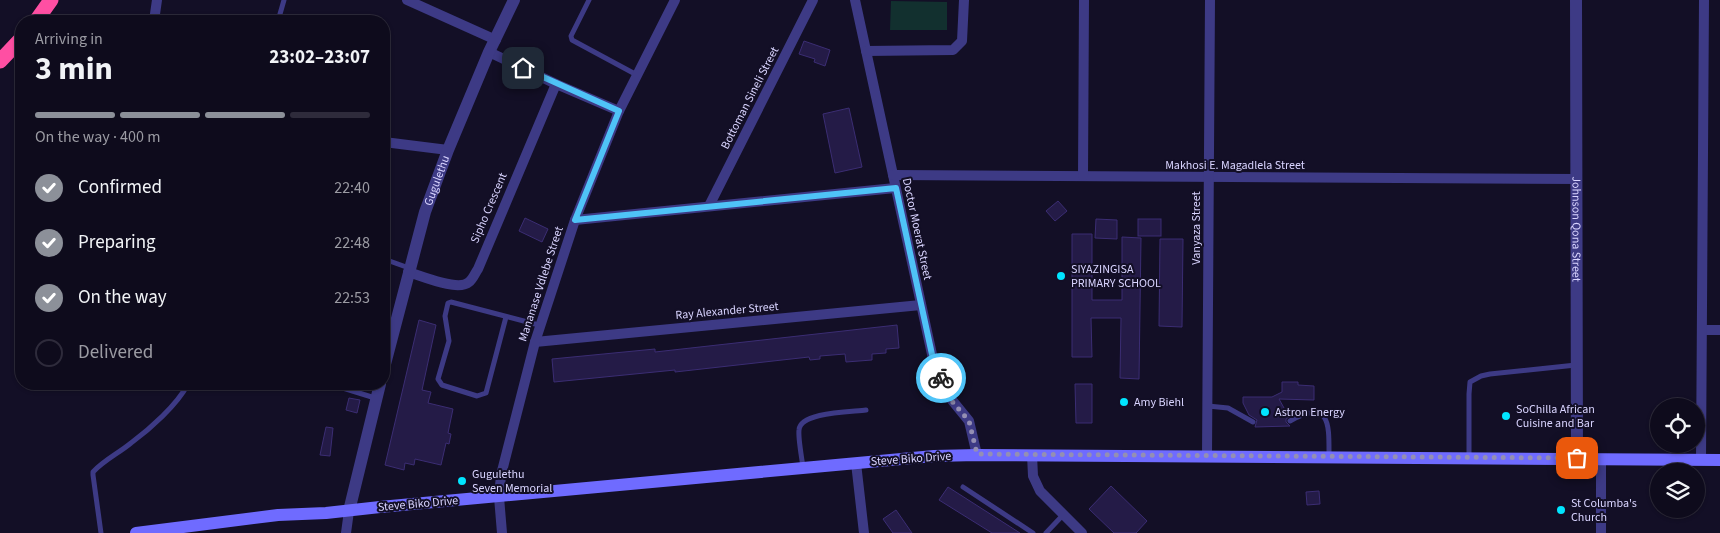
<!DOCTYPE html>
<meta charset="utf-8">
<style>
body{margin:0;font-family:"Source Sans 3",sans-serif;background:#171425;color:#f1f3f6;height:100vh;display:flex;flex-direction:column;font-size:19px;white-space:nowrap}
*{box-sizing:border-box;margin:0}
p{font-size:16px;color:#9b9ba3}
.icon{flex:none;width:28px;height:28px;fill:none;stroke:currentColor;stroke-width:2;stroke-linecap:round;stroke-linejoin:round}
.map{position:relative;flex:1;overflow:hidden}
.side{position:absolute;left:15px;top:15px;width:375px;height:375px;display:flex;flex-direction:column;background:#0e0b1c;border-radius:20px;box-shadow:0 1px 4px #0004,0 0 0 1px #2e2b3b}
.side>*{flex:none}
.controls{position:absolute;left:1650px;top:398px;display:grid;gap:10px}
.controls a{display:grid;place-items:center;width:55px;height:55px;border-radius:50%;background:#0e0b1c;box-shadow:0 1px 4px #0004,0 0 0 1px #2e2b3b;font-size:25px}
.pin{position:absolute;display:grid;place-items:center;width:42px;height:42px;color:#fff;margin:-21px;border-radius:10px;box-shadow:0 2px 8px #0006}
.courier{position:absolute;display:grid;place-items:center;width:50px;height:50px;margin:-25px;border:4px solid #4fc3f7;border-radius:50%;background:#fff;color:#222;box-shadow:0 1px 6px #0007}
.head em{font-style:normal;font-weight:700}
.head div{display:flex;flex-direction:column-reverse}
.head{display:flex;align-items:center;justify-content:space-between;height:85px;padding:0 20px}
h1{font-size:32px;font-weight:700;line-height:38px}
.bar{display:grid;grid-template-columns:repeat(4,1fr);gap:8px 5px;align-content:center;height:60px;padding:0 20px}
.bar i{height:6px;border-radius:4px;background:#2e2b3b}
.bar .current{background:#8c9099}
.bar p{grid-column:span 4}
ol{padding:0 20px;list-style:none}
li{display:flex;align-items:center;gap:15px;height:55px}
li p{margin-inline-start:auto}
li .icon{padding:5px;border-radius:50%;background:#8c9099;color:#fff;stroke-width:4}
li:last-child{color:#9b9ba3}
li i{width:28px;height:28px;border:2px solid #2e2b3b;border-radius:50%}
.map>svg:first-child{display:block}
</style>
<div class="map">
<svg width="1720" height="533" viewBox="0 0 1720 533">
<rect width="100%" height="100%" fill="#130f26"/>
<polygon fill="#12302f" points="891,1 947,2 947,30 890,30"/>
<g fill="#241b47" stroke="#3b2d73">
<polygon points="804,41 830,50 825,66 814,62 815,59 799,54"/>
<polygon points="849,108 862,167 835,173 823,114"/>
<polygon points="1058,201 1067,211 1055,221 1046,211"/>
<polygon points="525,218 548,229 542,242 519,231"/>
<polygon points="1096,219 1117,220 1117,239 1095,238"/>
<rect x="1138" y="219" width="23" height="17"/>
<polygon points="1072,234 1092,234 1092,300 1122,300 1122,237 1141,238 1139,379 1120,378 1121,318 1091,318 1092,357 1072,357"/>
<polygon points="1160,239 1183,239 1182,327 1159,326"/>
<polygon points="419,320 436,325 422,390 431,392 428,403 453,409 448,433 451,434 449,444 446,443 441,465 415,459 414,465 405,463 404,470 385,465"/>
<polygon points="897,325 899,348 886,349 886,353 872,354 872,360 846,362 845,354 820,356 820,359 810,360 809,357 675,372 675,370 554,382 552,359 655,349 655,352"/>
<polygon points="1282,382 1298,382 1298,385 1314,386 1314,400 1279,399 1289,417 1286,419 1286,422 1290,426 1255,427 1257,420 1249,415 1243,403 1243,397 1272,397 1282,392"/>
<polygon points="1075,384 1092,384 1092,423 1076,423"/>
<polygon points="349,398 360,400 357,413 346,410"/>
<polygon points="326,427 333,428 330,456 320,455"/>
<polygon points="1111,486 1147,521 1136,533 1114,533 1089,509"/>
<polygon points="948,487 1020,533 992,533 939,500"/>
<polygon points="1319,491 1320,504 1307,505 1306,492"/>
<polygon points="896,510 912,533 893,533 883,519"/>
</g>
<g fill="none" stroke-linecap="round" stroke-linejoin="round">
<g stroke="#3d3a85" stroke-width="5">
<polyline points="589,0 571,36 572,40 637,75"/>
<polyline points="278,21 284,0"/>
<polyline points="384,259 409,268"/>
<polyline points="506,317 486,393 477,396 442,385 438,379 449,341 445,316 448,303 451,302 539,325"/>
<polyline points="330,384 375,398"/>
<polyline points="1208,406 1228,408 1253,422"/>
<path d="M 1290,421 C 1331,398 1329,425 1329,457"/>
<polyline points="1469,458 1469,394 1470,382 1481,376 1490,374 1576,365"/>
<path d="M 803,468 C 802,458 798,439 799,430 C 800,412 851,412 866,410"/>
<polyline points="963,487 1033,533"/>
<path d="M 101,533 L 93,475 L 93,472 C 104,460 119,453 131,443 C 150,429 177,405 188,384"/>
<polyline points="1046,533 1063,515"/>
</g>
<g stroke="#3d3a85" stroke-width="10">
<polyline points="407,0 496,40"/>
<polyline points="855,0 933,359 947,394 969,421 977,455"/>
<polyline points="157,21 155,14 157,0"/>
<polyline points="866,51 953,50 962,41 964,0"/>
<polyline points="489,52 556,84 619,111"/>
<polyline points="384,142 448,150"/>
<polyline points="893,175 1577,179"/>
<polyline points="1083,176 1084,0"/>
<polyline points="709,206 813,0"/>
<polyline points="575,220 895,188"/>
<path d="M 408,272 C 422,276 458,292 469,282 C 473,279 475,273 478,269 L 556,84"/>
<polyline points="1702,330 1720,330"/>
<polyline points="535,342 921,305"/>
<polyline points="1032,455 1033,476 1040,491 1082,533"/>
<polyline points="1207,457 1210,0"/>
<polyline points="1601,459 1601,533"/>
<polyline points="1701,460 1704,0"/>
<polyline points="856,463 864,533"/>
<polyline points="346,533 349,511"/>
<polyline points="502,533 499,497 501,475 535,342 575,220 619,111 675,0"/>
</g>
<g stroke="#3d3a85" stroke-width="12">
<path id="s1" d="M 1576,0 L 1577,459"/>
<path id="s2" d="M 384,368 L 425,212 L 448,150 L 489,52 L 514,0"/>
<polyline points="349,511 380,384"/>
</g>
<polyline stroke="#6f6bff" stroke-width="12" points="136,533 278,515 326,513 380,507 934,456 977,455 1720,460"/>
<g stroke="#ff4fa3" stroke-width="15">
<polyline points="36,21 51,0"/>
<polyline points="0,61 21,39"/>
</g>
</g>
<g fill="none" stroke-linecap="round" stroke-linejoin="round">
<polyline stroke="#948fb3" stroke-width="5" stroke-dasharray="0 9" points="941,378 951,400 969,421 977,454 1577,458"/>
<polyline stroke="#4fc3f7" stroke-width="6" points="523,68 619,111 575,220 896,188 933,359 941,378"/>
</g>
<g fill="#00e5ff" stroke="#130f26" stroke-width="2">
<circle cx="1061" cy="276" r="5"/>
<circle cx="1124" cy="402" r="5"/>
<circle cx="1265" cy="412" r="5"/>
<circle cx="1506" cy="416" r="5"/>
<circle cx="462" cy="481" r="5"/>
<circle cx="1561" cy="510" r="5"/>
</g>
<g text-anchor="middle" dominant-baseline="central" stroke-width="4" stroke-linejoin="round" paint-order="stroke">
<g font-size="12" fill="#d9d4ff" stroke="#130f26">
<text transform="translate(750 98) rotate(-63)">Bottoman Sineli Street</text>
<text x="1235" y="165">Makhosi E. Magadlela Street</text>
<text stroke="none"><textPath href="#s2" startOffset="195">Gugulethu</textPath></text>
<text transform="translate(489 208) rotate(-67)">Sipho Crescent</text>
<text transform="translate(1196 228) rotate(-90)">Vanyaza Street</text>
<text transform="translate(917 229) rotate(78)">Doctor Moerat Street</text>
<text stroke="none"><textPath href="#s1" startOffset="229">Johnson Qona Street</textPath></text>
<text transform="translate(541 284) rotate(-72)">Mananase Vdlebe Street</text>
<text transform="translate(727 311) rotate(-5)">Ray Alexander Street</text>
<text transform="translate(911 459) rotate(-4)">Steve Biko Drive</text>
<text transform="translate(418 504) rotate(-5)">Steve Biko Drive</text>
</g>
<g font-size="12" fill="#d9d4ff" stroke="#130f26" text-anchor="start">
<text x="1071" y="269">SIYAZINGISA<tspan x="1071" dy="14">PRIMARY SCHOOL</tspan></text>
<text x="1134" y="402">Amy Biehl</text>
<text x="1516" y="409">SoChilla African<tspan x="1516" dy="14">Cuisine and Bar</tspan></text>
<text x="1275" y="412">Astron Energy</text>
<text x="472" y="474">Gugulethu<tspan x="472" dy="14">Seven Memorial</tspan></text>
<text x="1571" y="503">St Columba's<tspan x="1571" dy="14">Church</tspan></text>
</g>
</g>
</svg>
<div class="controls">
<a><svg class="icon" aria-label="locate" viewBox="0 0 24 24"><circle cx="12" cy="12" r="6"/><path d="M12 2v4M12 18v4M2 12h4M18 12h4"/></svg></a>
<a><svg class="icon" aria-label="layers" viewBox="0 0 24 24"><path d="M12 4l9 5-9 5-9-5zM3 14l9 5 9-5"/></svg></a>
</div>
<div class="pin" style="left:1577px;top:458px;background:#ea580c"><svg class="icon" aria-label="bag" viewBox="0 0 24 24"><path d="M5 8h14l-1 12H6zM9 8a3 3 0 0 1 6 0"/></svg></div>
<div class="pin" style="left:523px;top:68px;background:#1f2937"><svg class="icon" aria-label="home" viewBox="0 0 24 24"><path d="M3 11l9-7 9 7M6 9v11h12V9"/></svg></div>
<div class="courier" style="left:941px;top:378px"><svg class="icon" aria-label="bike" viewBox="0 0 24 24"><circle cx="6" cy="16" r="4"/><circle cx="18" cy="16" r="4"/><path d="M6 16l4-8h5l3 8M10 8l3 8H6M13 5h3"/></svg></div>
<section class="side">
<div class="head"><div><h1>3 min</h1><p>Arriving in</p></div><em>23:02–23:07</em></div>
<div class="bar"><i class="current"></i><i class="current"></i><i class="current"></i><i></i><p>On the way · 400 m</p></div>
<ol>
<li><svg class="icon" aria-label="check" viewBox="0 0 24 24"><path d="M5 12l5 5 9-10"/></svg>Confirmed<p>22:40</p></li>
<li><svg class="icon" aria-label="check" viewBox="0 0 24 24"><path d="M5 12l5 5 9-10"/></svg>Preparing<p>22:48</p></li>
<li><svg class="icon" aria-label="check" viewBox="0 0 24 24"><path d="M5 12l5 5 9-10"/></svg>On the way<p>22:53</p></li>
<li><i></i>Delivered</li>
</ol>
</section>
</div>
